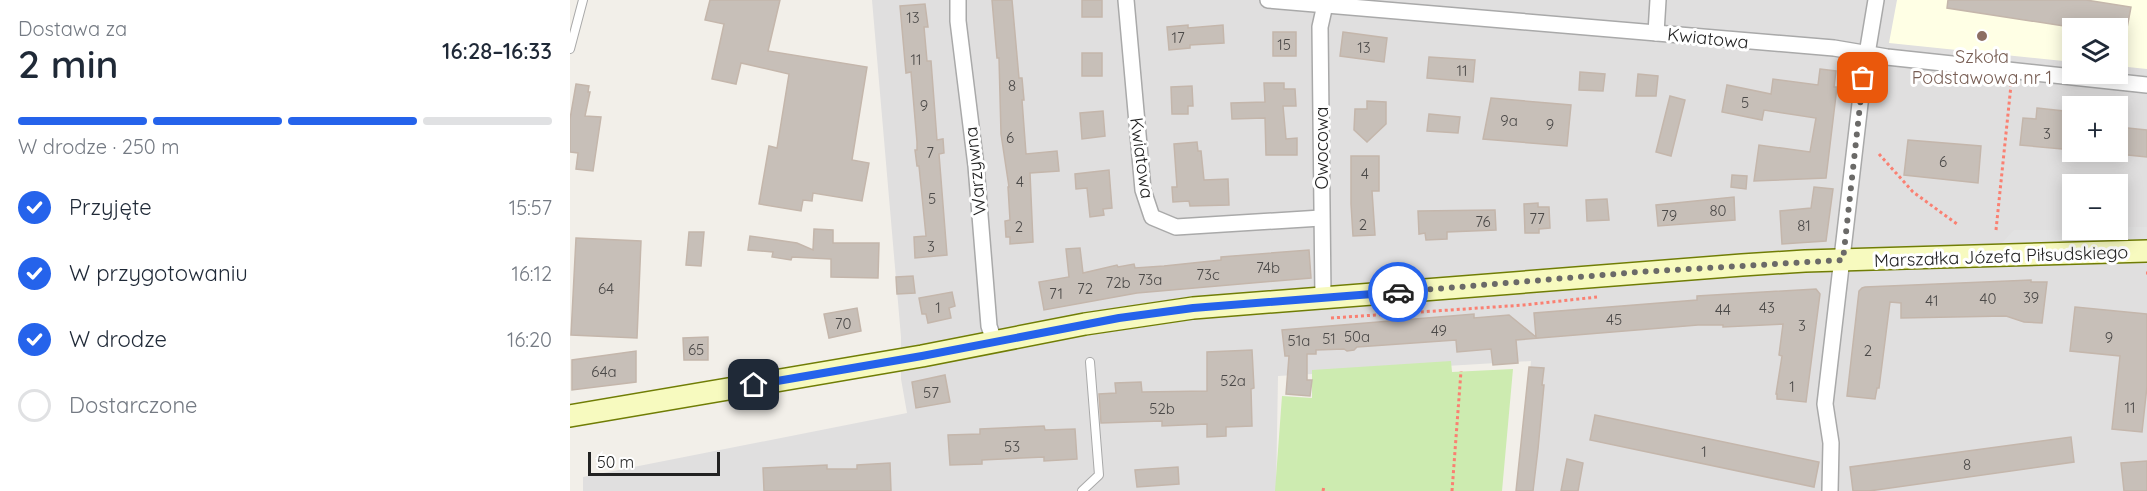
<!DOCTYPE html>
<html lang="pl">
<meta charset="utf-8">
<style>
body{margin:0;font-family:Quicksand,sans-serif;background:#f2f2f3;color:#1f2937;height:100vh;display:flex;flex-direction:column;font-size:22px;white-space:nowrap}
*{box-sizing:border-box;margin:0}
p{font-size:20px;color:#747a83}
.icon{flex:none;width:33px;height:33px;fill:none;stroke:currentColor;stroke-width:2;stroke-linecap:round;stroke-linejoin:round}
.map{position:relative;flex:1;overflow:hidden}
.side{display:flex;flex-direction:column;background:#fff;width:570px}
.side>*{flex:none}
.fabs{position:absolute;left:1492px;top:18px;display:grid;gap:12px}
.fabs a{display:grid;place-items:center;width:66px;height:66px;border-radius:0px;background:#fff;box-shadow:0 3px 15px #0003;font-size:30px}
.scale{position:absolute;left:18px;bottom:15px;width:132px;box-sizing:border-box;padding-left:6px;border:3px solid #222;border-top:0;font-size:16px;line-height:21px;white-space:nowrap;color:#222;-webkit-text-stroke:4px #fff;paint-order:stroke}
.pin{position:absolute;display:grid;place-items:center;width:51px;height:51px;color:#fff;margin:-26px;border-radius:12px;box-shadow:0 3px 9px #0006}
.courier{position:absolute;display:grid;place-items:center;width:60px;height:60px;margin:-30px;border:4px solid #2563eb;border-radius:50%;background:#fff;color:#222;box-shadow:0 2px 8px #0007}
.headline em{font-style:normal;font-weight:600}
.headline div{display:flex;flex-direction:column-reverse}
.headline{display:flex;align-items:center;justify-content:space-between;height:102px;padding:0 18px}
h1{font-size:39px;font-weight:600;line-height:45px}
.bar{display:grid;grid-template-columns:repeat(4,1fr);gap:9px 6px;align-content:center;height:72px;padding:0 18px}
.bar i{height:8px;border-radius:4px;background:#e0e1e3}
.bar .on{background:#2563eb}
.bar p{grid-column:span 4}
ol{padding:0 18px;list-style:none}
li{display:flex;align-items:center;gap:18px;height:66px}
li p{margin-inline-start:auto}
li .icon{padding:6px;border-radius:50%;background:#2563eb;color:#fff;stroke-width:4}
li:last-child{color:#747a83}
li i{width:33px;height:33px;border:3px solid #e0e1e3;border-radius:50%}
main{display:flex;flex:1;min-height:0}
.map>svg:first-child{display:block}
</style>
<main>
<section class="side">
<div class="headline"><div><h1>2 min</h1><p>Dostawa za</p></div><em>16:28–16:33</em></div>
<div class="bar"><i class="on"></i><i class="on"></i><i class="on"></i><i></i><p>W drodze · 250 m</p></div>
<ol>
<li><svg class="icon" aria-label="check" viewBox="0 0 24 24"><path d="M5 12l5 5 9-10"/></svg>Przyjęte<p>15:57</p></li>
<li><svg class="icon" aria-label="check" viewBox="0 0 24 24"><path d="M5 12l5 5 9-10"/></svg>W przygotowaniu<p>16:12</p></li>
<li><svg class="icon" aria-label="check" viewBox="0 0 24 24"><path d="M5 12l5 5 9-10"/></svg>W drodze<p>16:20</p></li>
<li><i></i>Dostarczone</li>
</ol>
</section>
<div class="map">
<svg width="1577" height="491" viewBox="0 0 1577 491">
<rect width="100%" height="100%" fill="#f2efe9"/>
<path fill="#e0dfdf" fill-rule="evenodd" d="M 302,0 L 1577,0 L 1577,491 L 949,491 L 961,361 L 708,376 L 706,491 L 13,491 L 13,477 L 337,413 L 331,379 L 331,337 ZM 1503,28 L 1548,28 L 1548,74 L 1503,74 ZM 1503,106 L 1548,106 L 1548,152 L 1503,152 ZM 1503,184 L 1548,184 L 1548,230 L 1503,230 Z"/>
<polygon fill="#ffffe5" points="1327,0 1577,0 1577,69 1548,66 1548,28 1503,28 1503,62 1319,43"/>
<polygon fill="#cdebb0" points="881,361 882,372 943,369 932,491 705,491 712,396 742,398 742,370"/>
<polygon fill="#e2e2e2" points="1548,227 1577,227 1577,241 1430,245 1444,230 1548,230"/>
<g fill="#c7bfb8" stroke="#c4b6ab" stroke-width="1.5">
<polygon points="140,0 210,0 198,51 297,67 282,160 299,163 292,201 243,193 242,201 233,200 231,211 189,204 199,146 207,148 219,74 171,63 166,84 142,79 154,24 135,20"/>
<polygon points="422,0 442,0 449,78 452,78 454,100 452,100 456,154 487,151 489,171 460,173 463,242 440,244 440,237 436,237 435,221 440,220 438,187 439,187 431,134 429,58 427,58"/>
<rect x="512" y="0" width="20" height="17"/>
<polygon points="1378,0 1516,0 1561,7 1557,28 1507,28 1377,8"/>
<polygon points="355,4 358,27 354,27 357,61 361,61 367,140 373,139 374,153 369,154 377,255 345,258 344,237 356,236 349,166 347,166 345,150 347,150 347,142 341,72 336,73 330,6"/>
<polygon points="618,25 618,28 653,25 654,43 620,45 620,48 599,50 597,27"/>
<rect x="703" y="32" width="23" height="24"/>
<polygon points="773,32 817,38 814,62 770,56"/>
<rect x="512" y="53" width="20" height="23"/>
<polygon points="859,57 905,60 903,82 857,78"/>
<polygon points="1250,69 1266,71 1264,87 1267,87 1256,178 1184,181 1189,145 1240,152 1246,118 1194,110 1192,120 1152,112 1157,85 1201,94 1203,79 1248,85"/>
<polygon points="1010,72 1035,74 1033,91 1009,90"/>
<polygon points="1068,74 1088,76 1086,96 1066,96"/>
<polygon points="694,83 714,83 714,89 725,89 726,106 713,106 716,139 727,138 727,155 696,155 695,118 662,119 661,103 695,102"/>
<polygon points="6,84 19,86 18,92 20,92 15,116 31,117 23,171 6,169 8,153 0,152 0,119"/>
<polygon points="622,86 623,106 618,106 618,114 602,114 601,87"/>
<polygon points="1100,96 1115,100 1101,156 1086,152"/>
<polygon points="921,98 1001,105 997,146 913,139"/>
<polygon points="797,101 816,102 816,124 797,142 784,130 785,109 797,109"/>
<polygon points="1467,108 1503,112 1503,150 1450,145 1453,118 1466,119"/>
<polygon points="533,111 535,136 512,139 510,113"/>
<polygon points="859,114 890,117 888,133 857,131"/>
<polygon points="1548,127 1577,130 1577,157 1548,154"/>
<polygon points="1338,140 1411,146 1408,183 1334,175"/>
<polygon points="627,142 628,151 631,151 634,180 658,179 659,205 620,206 619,201 603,202 602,187 607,187 604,144"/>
<polygon points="781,156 809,156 809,191 802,191 805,235 783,236 781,204"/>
<polygon points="539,170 542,208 533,209 534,215 520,217 517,188 506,189 505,174"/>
<polygon points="1162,175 1177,176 1176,189 1161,187"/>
<polygon points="1244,187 1263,189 1256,241 1212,244 1210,211 1241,208"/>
<polygon points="1164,197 1165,220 1088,226 1086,205"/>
<polygon points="1037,199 1039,220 1017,221 1016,200"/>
<polygon points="968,203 968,207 979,207 980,228 969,229 969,233 955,233 954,204"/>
<polygon points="925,210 926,230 877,232 877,239 856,240 855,233 849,234 848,211"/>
<polygon points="244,229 263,230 263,243 309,243 308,278 261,277 261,259 222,257 221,260 202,257 203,252 178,250 180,236 227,243 243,250"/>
<polygon points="119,232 134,232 131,266 116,265"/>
<polygon points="6,238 71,241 67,338 1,335"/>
<polygon points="510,248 513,273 547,265 548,267 564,264 565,268 594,266 651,260 651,257 739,250 741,278 567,293 474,310 469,282 499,277 496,249"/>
<polygon points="343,276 345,293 327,294 326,277"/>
<polygon points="1461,280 1461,282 1477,282 1472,323 1454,322 1436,316 1331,318 1331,303 1320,302 1309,388 1307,388 1305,399 1277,396 1289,291 1292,288 1295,287"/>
<polygon points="1246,289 1250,294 1236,402 1207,399 1207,394 1206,394 1212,356 1209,355 1213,324 1153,327 1153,325 1128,325 946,340 948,363 923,365 921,349 887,352 886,340 787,347 784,350 777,351 774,349 746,350 746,354 737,354 737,380 742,380 740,396 716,394 719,356 715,356 712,330 904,314 904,318 939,315 966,337 964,313 1127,300 1127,296"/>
<polygon points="382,292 385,306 379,308 381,318 358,323 356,314 352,314 349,298"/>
<polygon points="1505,307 1577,314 1577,386 1572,432 1542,429 1550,356 1500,351"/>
<polygon points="287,308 291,331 259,338 254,314"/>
<polygon points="138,337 138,360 114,360 113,338"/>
<polygon points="682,350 684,388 681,389 682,426 656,427 656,436 637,437 637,424 592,426 592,421 531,423 529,394 546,393 545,383 571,382 572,392 637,391 637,352"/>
<polygon points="66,351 66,382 2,390 2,360"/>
<polygon points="959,367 974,368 972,385 974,385 968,449 963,491 946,491"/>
<polygon points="375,375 380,402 346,408 342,382"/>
<polygon points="1025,415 1249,462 1244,487 1020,440"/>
<polygon points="474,426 475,430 505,429 507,459 474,461 474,457 412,460 412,464 380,465 378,435 410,434 410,429"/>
<polygon points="1501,437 1504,462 1299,491 1283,491 1280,467"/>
<polygon points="997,459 1013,463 1008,491 991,491"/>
<polygon points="1577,461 1577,491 1554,491 1551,463"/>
<polygon points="320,463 321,491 194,491 193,468 257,465 257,469 287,469 287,465"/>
<polygon points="608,467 609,484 567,487 565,470"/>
</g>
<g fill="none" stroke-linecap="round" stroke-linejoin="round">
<g stroke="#a9a9a9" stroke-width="10">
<g id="lane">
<polyline points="0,49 13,0"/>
<polyline points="512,491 529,475 520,362"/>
</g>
</g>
<g stroke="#a9a9a9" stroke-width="18">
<g id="street">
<polyline points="388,0 388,21 406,166 419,326 424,341"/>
<polyline points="556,0 573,190 582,217 606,227 751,218"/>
<polyline points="698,0 1264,48 1317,57 1577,85"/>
<polyline points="1086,33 1088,0"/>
<polyline points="753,298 750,27 756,0"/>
<polyline points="1260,491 1261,443 1255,404 1293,78 1306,0"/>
</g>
</g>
<g stroke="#707d05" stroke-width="24">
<polyline id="secondary" points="0,416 352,356 515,324 623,308 1172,265 1235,261 1577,251"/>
</g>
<g stroke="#fa8072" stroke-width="3" stroke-dasharray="3 3" stroke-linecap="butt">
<polyline points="1309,154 1343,192 1387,224"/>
<polyline points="1426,230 1441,85"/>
<polyline points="1576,273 1577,273"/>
<polyline points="761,318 954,305 1027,297"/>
<polyline points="753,491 754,486"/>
<polyline points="882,491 891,371"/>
</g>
<use href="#lane" stroke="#fff" stroke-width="8"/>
<use href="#street" stroke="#fff" stroke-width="15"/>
<use href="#secondary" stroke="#f7fabf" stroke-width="21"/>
</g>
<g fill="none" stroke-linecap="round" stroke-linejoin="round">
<polyline stroke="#6b6a68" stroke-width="6" stroke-dasharray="0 10.8" points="828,292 1069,272 1273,260 1293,78"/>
<polyline stroke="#2563eb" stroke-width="8" points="184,385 352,356 549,318 623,308 828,292"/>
</g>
<circle fill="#8d6e63" stroke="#fff" stroke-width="2" cx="1412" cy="36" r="6"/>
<g text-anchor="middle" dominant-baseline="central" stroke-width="6" stroke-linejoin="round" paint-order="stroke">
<g font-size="15" fill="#4b4948">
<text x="343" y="17">13</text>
<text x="608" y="37">17</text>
<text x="714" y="44">15</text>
<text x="794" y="47">13</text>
<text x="346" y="59">11</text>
<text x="892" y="70">11</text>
<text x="442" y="85">8</text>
<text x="1175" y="102">5</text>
<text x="354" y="105">9</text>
<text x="939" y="120">9a</text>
<text x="980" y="124">9</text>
<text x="1477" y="133">3</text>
<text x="440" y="137">6</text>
<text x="360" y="152">7</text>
<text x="1373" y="161">6</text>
<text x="795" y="173">4</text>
<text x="450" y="181">4</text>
<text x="362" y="198">5</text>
<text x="1148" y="210">80</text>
<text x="1099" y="215">79</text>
<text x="967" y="218">77</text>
<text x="913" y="221">76</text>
<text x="793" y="224">2</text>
<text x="1234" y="225">81</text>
<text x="449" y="226">2</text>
<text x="361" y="246">3</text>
<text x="698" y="267">74b</text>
<text x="638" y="274">73c</text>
<text x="580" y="279">73a</text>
<text x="548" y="282">72b</text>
<text x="36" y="288">64</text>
<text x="515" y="288">72</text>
<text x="486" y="293">71</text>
<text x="1461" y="297">39</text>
<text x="1418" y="298">40</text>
<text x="1362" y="300">41</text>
<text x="368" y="307">1</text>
<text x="1197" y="307">43</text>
<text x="1153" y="309">44</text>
<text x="1044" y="319">45</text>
<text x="273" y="323">70</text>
<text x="1232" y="325">3</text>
<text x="869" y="330">49</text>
<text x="787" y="336">50a</text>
<text x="1539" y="337">9</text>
<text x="759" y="338">51</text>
<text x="729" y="340">51a</text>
<text x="126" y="349">65</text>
<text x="1298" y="350">2</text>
<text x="34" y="371">64a</text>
<text x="663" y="380">52a</text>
<text x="1222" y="386">1</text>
<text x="361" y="392">57</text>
<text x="1560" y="407">11</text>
<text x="592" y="408">52b</text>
<text x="442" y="446">53</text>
<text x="1134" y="451">1</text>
<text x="1397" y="464">8</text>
</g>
<g font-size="18" fill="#222" stroke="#fff">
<text transform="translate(1138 38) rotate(6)">Kwiatowa</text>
<text transform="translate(751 148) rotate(-90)">Owocowa</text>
<text transform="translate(572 158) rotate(82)">Kwiatowa</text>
<text transform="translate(405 171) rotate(-96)">Warzywna</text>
<text transform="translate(1431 256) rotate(-2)">Marszałka Józefa Piłsudskiego</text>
</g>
<g font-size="18" fill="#785e54" stroke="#fff">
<text x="1412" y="56">Szkoła<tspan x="1412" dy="21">Podstawowa nr 1</tspan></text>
</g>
</g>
</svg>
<div class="fabs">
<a><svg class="icon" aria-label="layers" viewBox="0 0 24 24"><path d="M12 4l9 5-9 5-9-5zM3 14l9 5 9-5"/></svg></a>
<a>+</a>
<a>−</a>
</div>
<div class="scale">50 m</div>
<div class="pin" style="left:1293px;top:78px;background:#ea580c"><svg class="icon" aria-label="bag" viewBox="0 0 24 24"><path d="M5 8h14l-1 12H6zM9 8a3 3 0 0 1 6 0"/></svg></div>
<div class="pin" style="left:184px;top:385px;background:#1f2937"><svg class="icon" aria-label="home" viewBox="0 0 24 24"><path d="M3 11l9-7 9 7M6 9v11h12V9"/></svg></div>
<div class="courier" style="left:828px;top:292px"><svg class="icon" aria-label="car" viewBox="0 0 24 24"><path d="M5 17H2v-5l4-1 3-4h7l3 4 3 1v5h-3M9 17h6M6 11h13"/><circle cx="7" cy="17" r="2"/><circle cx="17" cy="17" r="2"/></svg></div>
</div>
</main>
